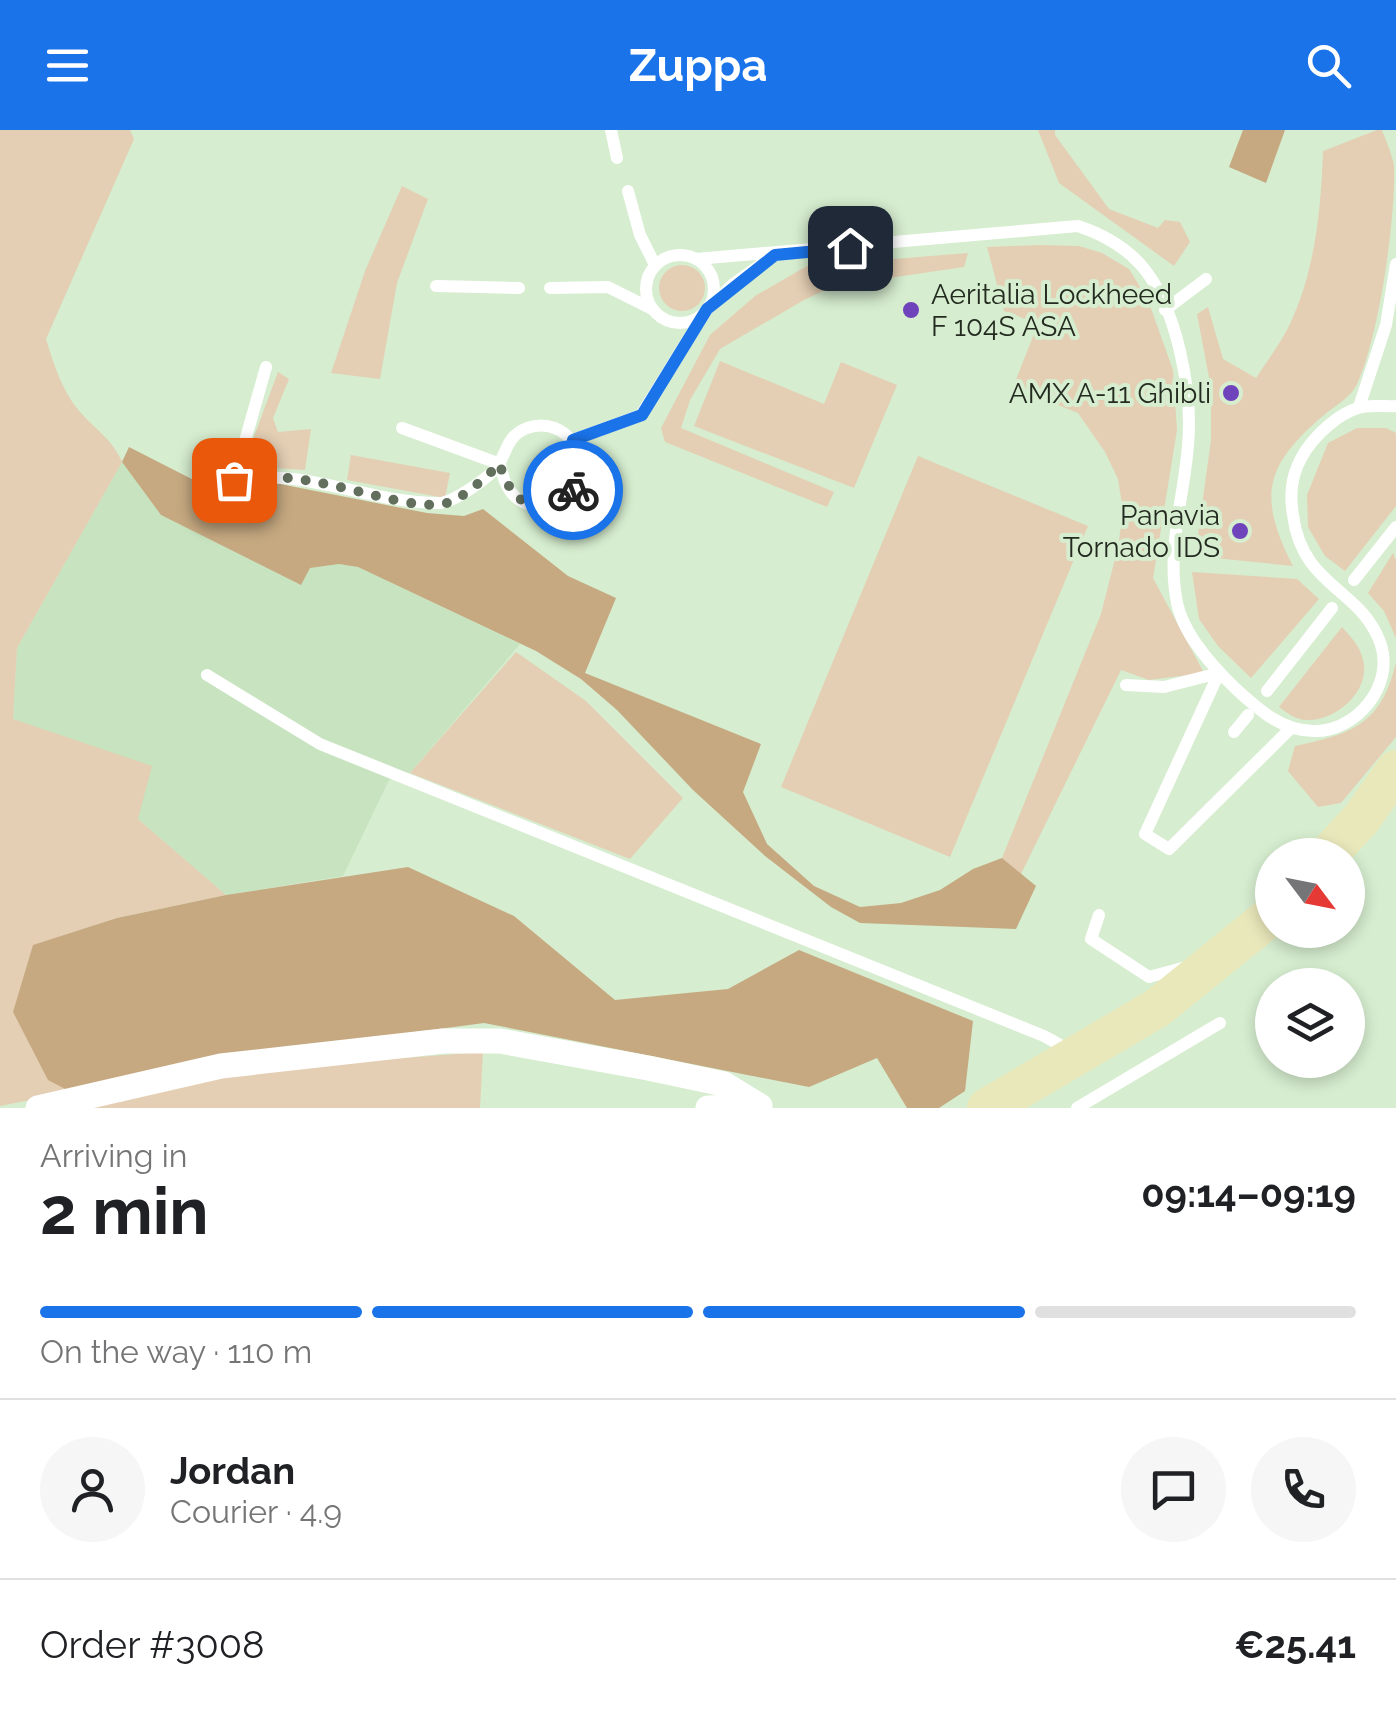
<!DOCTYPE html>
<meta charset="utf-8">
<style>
body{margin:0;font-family:Raleway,sans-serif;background:#f6f6f6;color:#202124;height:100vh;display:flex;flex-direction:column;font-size:38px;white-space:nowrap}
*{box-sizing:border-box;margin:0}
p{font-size:32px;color:#757577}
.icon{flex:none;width:55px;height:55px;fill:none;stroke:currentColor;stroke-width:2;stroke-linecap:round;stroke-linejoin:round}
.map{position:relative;height:978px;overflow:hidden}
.drawer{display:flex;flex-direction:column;background:#fff;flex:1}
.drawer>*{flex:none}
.needle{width:65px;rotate:122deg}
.tools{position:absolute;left:1255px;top:708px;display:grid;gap:20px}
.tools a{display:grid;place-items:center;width:110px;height:110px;border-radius:50%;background:#fff;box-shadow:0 5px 15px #0003;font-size:50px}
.pin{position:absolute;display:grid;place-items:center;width:85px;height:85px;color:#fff;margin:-42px;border-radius:20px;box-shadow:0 5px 15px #0006}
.courier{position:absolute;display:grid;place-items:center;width:100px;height:100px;margin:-50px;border:8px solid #1a73e8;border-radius:50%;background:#fff;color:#222;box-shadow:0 2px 12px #0007}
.overview em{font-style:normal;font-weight:700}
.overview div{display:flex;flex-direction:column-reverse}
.overview{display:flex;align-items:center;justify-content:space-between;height:170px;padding:0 40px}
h1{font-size:65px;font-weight:700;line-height:75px}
.bar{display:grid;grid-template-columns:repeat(4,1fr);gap:15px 10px;align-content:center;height:120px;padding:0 40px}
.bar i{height:12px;border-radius:8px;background:#e0e0e0}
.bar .current{background:#1a73e8}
.bar p{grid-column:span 4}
.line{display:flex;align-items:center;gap:25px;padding:0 40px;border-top:2px solid #e0e0e0}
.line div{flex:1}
.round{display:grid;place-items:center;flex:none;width:105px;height:105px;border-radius:52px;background:#f6f6f6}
header{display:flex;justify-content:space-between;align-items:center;height:130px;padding:0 40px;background:#1a73e8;color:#fff;font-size:45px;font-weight:700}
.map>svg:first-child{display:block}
</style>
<header><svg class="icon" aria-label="menu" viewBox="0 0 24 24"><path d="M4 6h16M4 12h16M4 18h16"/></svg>Zuppa<svg class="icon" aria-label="search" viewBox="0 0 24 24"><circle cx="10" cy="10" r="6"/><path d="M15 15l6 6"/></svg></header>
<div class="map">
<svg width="1396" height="978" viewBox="0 0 1396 978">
<rect width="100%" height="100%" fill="#d6edcf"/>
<polygon fill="#c7e3bf" points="122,332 161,385 300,454 309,438 339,434 358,437 520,514 410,643 389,650 343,746 226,765 138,689 13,589 17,518"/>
<g fill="#e4cfb4">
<path d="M 0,0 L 130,0 L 134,9 L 46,209 C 54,235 62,261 80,282 C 95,299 113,310 122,332 L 17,518 L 13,589 L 152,636 L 138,689 L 226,765 L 117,788 L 33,816 L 71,962 L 0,976 Z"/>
<polygon points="1038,0 1055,0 1055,5 1109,79 1158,98 1165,90 1180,92 1190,112 1174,136 1059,53"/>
<path d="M 1377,0 L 1382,0 C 1386,11 1392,24 1394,36 C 1396,87 1379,207 1357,254 C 1352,266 1335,276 1324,285 C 1265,335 1257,366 1293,436 L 1195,426 L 1211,310 L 1211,258 L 1197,184 L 1208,177 L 1223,229 L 1256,248 C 1267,231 1280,214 1289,196 C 1315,142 1321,80 1323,21 Z"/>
<polygon points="402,56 428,69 397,153 380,249 331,243 365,141"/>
<polygon points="1039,115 1079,116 1102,123 1129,139 1148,170 1173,240 1177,300 1153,448 1204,543 1149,550 1121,540 1021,744 1002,728 1101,484 1118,417 1123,381 1118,349 1105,322 1078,283 1013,257 1038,194 1004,181 987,117"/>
<polygon points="968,123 964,137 834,156 804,170 720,219 690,270 681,298 834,362 827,377 665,312 661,298 710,205 755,166 807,136"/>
<circle cx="682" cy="158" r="23"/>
<polygon points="720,231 824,274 841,232 897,255 854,358 694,296"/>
<polygon points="278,242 289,249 273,288 278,302 311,299 305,340 243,336"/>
<polygon points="1357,298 1386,298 1396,303 1396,376 1345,441 1325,426 1308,397 1307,365 1328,313"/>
<polygon points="351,325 450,343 445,368 347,350"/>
<polygon points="918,326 1088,396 950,727 781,657"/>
<polygon points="1393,423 1396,430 1396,508 1384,481 1368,463"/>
<polygon points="1192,442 1297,449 1319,469 1251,548 1218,516 1199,489"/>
<path d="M 1342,497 C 1351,507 1360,516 1363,530 C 1371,561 1336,591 1307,590 C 1296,590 1287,583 1279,577 Z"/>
<polygon points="516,522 586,571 683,668 630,729 410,643"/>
<path d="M 1396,532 L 1396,607 L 1341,673 L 1318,677 L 1288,641 L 1295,616 C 1352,604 1382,594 1396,532 Z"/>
<polygon points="483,922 480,978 62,978 216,942"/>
</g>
<g fill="#c6a981">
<polygon points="1243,0 1285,0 1266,53 1229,37"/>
<polygon points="129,317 223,365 275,353 427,383 464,386 483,379 568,446 616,468 585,543 761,614 743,662 767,714 814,756 860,777 901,773 940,760 973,739 1002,728 1036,756 1016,799 860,793 831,777 765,726 693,660 617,580 581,549 536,521 358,437 339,434 310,438 301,455 161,385 122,332"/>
<polygon points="408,737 514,786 615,870 728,859 799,820 973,891 965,961 939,978 907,978 877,928 809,957 484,893 220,928 71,962 48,950 13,882 33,815 117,788 226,765"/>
</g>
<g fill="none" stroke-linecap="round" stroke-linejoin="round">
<g stroke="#fff" stroke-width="12">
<polyline points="611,0 617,28"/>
<polyline points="628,61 640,105 655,135"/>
<circle cx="680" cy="159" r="34"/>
<path d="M 696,129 L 1078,96 C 1102,104 1124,116 1141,135 C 1177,176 1193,263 1188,315 C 1184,369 1166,418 1177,473 C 1184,506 1213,537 1236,559 C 1259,580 1282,601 1314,601 C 1356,602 1396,555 1380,512 C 1360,458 1302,457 1293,385 C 1289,361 1292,341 1306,320 C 1317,304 1338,284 1358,278 C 1369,274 1385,277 1396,276"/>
<polyline points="436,156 519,158"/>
<polyline points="550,158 608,157 652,179"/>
<polyline points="1165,180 1206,149"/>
<path d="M 266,237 L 234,350 C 304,337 369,373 438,373 C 452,374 494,345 500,332 C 508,317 509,305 527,298 C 567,284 597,332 571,363 C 563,372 548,377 537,376 C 512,373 504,355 500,334"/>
<polyline points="1359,277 1386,195 1396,134"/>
<polyline points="402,298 500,334"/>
<polyline points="573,310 641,285 707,179 732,155 773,126"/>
<polyline points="1354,450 1396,397"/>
<polyline points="1219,543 1145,704 1169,719 1290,599"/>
<polyline points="207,545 320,614 1044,906 1071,921"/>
<polyline points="1126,555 1164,557 1219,543"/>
<polyline points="1267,561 1332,478"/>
<polyline points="1234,602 1248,585"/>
<polyline points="1099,785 1091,809 1149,847 1186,837"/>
<polyline points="1077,978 1220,893"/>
</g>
<g stroke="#fff" stroke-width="25">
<polyline points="38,978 221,936 443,911 500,911 648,938 724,954 760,976"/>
<polyline points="708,978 758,976"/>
</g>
<g stroke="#e9e8bb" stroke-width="40">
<polyline points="1328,725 1361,689 1396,640"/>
<polyline points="987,978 1157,878 1272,785"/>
</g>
</g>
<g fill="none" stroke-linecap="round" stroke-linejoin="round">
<path stroke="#626f5d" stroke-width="10" stroke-dasharray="0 18" d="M 234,350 C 281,341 327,354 373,365 C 394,370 420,377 443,374 C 463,370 485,347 500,334 C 508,371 546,397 573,360"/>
<path stroke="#1a73e8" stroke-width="12" d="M 573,360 C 584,342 581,329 573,310 L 642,285 L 707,179 L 775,125 L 850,118"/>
</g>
<g fill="#6f43bb" stroke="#d6edcf" stroke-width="4">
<circle cx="911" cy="180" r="10"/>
<circle cx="1231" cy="263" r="10"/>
<circle cx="1240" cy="401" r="10"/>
</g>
<g text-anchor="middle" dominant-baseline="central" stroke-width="8" stroke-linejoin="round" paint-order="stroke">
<g font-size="28" fill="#232b20" stroke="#d6edcf" text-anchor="end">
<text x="931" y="164" text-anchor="start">Aeritalia Lockheed<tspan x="931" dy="32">F 104S ASA</tspan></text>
<text x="1211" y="263">AMX A-11 Ghibli</text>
<text x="1220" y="385">Panavia<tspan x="1220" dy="32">Tornado IDS</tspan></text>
</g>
</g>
</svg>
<div class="tools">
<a><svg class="needle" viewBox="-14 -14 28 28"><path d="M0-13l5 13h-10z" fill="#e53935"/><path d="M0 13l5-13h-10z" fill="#757577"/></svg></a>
<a><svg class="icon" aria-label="layers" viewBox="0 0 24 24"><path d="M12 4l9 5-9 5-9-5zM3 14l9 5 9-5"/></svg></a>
</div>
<div class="pin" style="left:234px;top:350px;background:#ea580c"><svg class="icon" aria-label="bag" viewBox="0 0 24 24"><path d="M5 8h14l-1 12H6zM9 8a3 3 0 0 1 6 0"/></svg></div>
<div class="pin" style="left:850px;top:118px;background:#1f2937"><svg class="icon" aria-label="home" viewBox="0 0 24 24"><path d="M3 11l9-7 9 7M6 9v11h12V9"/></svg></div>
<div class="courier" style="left:573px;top:360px"><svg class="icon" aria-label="bike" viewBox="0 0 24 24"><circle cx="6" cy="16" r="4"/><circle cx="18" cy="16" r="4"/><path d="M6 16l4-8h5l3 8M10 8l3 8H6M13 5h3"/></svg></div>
</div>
<section class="drawer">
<div class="overview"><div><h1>2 min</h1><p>Arriving in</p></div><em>09:14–09:19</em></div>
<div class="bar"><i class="current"></i><i class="current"></i><i class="current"></i><i></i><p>On the way · 110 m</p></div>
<div class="line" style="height:180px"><a class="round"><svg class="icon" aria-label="person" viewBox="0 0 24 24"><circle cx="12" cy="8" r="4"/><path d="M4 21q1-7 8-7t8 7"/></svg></a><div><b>Jordan</b><p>Courier · 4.9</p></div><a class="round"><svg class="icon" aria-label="chat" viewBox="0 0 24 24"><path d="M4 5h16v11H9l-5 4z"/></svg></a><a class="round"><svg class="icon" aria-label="phone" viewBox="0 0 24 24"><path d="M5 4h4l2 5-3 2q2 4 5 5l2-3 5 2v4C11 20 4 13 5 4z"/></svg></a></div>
<div class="line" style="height:130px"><div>Order #3008</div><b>€25.41</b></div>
</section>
